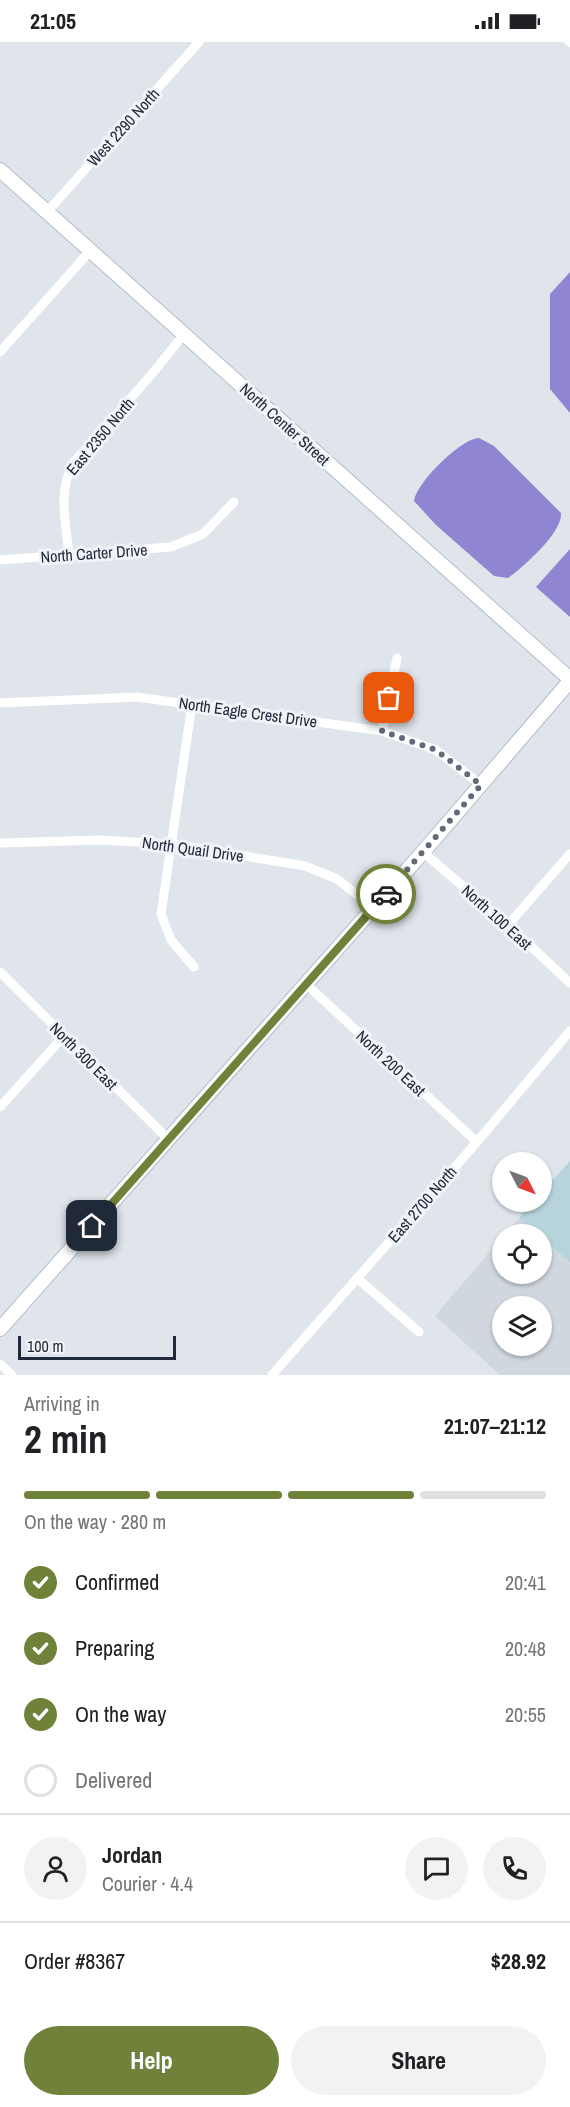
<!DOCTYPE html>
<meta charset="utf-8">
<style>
body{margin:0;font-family:"Archivo Narrow",sans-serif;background:#f2f2f2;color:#202124;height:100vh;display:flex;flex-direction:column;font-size:22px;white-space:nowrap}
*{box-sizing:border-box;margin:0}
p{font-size:20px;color:#757577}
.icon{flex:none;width:33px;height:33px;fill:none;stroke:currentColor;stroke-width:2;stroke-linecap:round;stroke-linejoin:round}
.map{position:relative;height:1333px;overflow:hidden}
.side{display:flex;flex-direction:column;background:#fff;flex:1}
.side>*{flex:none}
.needle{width:39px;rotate:132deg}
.fabs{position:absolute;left:492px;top:1110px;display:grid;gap:12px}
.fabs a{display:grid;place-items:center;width:60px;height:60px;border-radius:50%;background:#fff;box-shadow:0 2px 4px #0004;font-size:30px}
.scale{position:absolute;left:18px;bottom:15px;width:158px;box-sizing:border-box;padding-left:6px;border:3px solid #20283b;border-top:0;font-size:16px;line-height:21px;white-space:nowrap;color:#20283b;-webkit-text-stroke:4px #f0f4f8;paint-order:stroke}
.pin{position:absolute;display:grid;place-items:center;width:51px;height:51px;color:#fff;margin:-26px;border-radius:12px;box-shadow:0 3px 9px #0006}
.courier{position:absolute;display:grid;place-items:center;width:60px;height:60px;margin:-30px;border:4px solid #708139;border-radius:50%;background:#fff;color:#222;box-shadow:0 2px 8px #0007}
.head em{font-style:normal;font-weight:700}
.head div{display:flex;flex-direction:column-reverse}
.head{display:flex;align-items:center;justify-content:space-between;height:102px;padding:0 24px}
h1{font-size:39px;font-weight:700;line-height:45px}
.bar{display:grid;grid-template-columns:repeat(4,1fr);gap:9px 6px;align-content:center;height:72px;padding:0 24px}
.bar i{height:8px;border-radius:4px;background:#e0e0e0}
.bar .active{background:#708139}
.bar p{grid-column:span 4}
.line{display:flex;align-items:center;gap:15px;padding:0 24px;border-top:2px solid #e0e0e0}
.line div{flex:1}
.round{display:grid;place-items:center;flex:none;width:63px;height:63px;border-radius:32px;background:#f2f2f2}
ol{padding:0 24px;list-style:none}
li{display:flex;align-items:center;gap:18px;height:66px}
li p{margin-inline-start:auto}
li .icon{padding:6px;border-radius:50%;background:#708139;color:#fff;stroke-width:4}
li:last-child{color:#757577}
li i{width:33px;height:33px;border:3px solid #e0e0e0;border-radius:50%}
.action{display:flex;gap:12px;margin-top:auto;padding:12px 24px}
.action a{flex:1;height:69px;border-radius:36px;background:#708139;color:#fff;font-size:24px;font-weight:700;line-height:69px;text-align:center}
.action a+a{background:#f2f2f2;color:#202124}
.status{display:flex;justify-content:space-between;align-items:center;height:42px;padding:0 30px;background:#fff;direction:ltr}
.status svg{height:16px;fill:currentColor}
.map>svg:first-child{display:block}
</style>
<div class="status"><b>21:05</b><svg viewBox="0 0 49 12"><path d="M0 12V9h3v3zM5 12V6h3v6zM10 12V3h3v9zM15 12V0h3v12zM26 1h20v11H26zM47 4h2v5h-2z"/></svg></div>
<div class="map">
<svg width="570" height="1333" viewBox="0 0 570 1333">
<rect width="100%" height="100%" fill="#dfe5eb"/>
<g fill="#d0d7df" fill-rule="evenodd">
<polygon points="519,1176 537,1192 505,1192"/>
<path d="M 502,1195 L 502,1232 L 542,1232 L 542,1196 L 570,1222 L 570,1333 L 500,1333 L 435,1274 ZM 502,1264 L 542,1264 L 542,1304 L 502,1304 Z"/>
</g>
<polygon fill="#b7d4dd" points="570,1119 570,1221 542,1196 542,1192 537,1192 519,1176 533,1160 542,1160 542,1150"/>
<g fill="#8f85d2">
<polygon points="570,230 570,371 550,347 550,252"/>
<path d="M 479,396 L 494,404 L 561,471 C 563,490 523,525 508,536 L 494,534 L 436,483 L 414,459 C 416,441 460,397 479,396 Z"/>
<polygon points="570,507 570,575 536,545"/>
</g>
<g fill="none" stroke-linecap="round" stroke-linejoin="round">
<g stroke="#b2bccb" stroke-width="16">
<g id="secondary">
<polyline points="0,128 570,637"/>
<polyline points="0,1287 423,810 570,639"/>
</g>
</g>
<polyline stroke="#fff" stroke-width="4.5" points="566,0 570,3"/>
<g stroke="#fff" stroke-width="9">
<polyline points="47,170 199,0"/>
<polyline points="0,310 90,209"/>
<path d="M 69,513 C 66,481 57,449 74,420 L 152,332 L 184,292"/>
<polyline points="0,518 171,505 203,492 234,460"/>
<polyline points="0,661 137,655 382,689 436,708 481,743"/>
<polyline points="192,662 161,872 171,898 194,925"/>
<polyline points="382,689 397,616"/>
<polyline points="0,801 99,798 172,802 305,824 337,837 374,866"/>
<polyline points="423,810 508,883 570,941"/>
<polyline points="508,883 570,812"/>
<polyline points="0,930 168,1097"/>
<polyline points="306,942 477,1100"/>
<polyline points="0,1065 64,994"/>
<polyline points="357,1236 419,1290"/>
<polyline points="0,1322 12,1333"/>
<polyline points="272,1333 477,1100 570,989"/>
</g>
<use href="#secondary" stroke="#fff" stroke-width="14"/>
</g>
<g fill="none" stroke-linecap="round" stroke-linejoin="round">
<polyline stroke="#636a79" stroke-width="6" stroke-dasharray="0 10.8" points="386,852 481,743 436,708 382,689 389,656"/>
<polyline stroke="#708139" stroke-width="8" points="92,1184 386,852"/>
</g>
<g text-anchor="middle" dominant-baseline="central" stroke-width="6" stroke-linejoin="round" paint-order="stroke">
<g font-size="16" fill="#20283b" stroke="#f0f4f8">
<text transform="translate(123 85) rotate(-48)">West 2290 North</text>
<text transform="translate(285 382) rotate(42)">North Center Street</text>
<text transform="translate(100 394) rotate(-50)">East 2350 North</text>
<text transform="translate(94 511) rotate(-4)">North Carter Drive</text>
<text transform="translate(248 670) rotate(8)">North Eagle Crest Drive</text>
<text transform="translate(193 807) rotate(8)">North Quail Drive</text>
<text transform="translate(497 875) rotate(42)">North 100 East</text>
<text transform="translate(84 1014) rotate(45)">North 300 East</text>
<text transform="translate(391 1021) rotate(43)">North 200 East</text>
<text transform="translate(422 1162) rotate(-49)">East 2700 North</text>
</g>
</g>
</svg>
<div class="fabs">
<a><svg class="needle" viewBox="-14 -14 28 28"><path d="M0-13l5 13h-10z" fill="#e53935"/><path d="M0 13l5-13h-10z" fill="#757577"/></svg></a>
<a><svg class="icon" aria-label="locate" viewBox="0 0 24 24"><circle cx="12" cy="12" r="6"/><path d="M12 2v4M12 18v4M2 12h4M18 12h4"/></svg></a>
<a><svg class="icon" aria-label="layers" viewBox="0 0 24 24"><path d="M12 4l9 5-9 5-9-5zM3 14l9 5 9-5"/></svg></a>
</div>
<div class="scale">100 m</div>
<div class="pin" style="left:389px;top:656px;background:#ea580c"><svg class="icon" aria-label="bag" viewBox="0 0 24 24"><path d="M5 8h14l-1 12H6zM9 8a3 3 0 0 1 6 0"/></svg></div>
<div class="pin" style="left:92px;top:1184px;background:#1f2937"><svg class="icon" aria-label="home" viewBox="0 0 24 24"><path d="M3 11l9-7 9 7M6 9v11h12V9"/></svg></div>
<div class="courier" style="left:386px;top:852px"><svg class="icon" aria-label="car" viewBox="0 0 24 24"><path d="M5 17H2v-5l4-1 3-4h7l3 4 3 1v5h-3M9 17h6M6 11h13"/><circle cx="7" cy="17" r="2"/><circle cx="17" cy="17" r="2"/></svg></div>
</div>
<section class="side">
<div class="head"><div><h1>2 min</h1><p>Arriving in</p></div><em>21:07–21:12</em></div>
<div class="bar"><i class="active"></i><i class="active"></i><i class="active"></i><i></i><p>On the way · 280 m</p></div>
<ol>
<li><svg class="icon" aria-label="check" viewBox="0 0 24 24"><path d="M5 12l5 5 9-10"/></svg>Confirmed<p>20:41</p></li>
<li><svg class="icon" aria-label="check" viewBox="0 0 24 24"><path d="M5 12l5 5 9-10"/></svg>Preparing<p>20:48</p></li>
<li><svg class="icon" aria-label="check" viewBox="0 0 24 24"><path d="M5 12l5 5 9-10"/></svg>On the way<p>20:55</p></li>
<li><i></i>Delivered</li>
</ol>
<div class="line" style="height:108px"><a class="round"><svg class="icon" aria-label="person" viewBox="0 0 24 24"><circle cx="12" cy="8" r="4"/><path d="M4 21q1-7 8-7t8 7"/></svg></a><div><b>Jordan</b><p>Courier · 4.4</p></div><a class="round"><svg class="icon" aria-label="chat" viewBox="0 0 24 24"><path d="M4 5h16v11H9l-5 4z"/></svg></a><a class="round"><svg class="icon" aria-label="phone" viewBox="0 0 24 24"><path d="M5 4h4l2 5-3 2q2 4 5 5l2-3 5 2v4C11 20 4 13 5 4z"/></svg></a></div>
<div class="line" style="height:78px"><div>Order #8367</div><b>$28.92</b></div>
<div class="action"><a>Help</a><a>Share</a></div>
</section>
